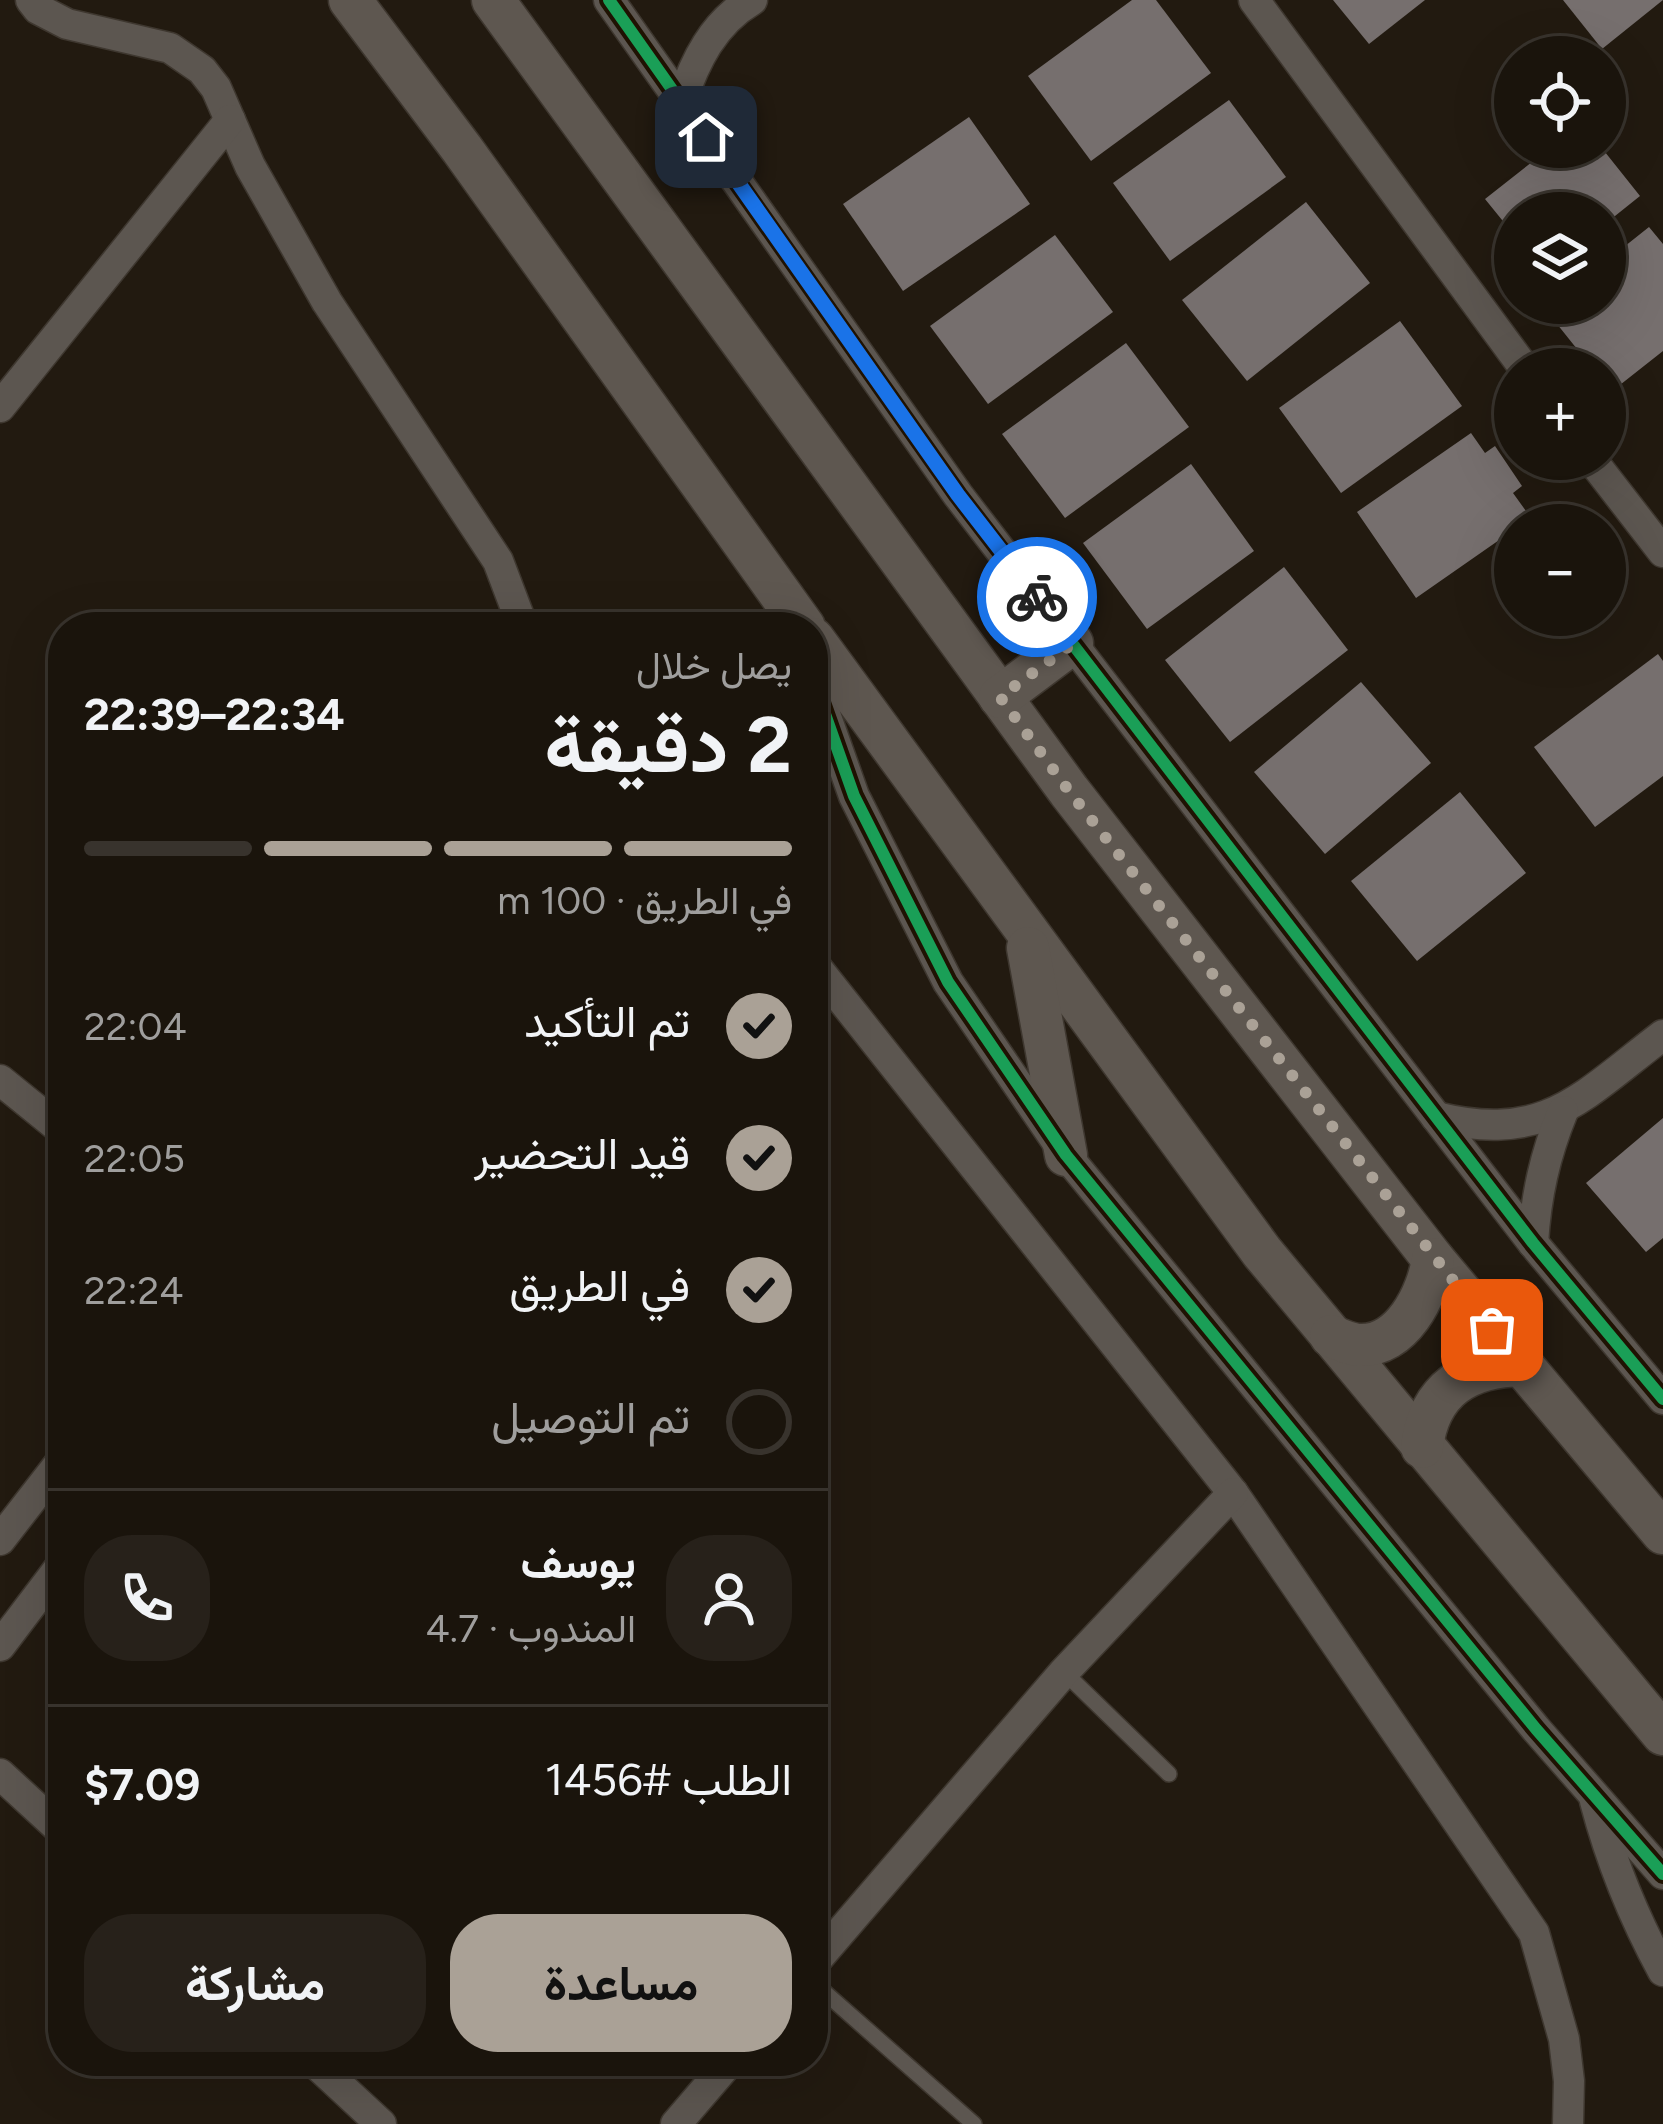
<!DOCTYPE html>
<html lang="ar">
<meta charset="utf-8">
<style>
body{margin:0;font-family:Figtree,Vazirmatn,sans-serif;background:#27211a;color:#f1f3f6;direction:rtl;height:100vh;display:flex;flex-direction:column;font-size:45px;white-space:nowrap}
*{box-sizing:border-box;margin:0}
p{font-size:39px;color:#9f9e9d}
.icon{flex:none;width:66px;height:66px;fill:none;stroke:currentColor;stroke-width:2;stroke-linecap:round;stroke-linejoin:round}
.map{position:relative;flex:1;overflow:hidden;direction:ltr}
.drawer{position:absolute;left:48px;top:612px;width:780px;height:1464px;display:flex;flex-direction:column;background:#1a140c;border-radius:48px;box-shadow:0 12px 48px #0002,0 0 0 3px #38332d;direction:rtl}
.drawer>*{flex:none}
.buttons{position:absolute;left:1494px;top:36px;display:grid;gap:24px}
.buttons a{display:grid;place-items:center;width:132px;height:132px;border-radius:50%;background:#1a140c;box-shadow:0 12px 48px #0002,0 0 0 3px #38332d;font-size:60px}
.pin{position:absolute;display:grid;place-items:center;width:102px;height:102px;color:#fff;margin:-51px;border-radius:24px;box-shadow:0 6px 18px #0006}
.courier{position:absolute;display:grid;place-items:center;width:120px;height:120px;margin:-60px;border:9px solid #1a73e8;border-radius:50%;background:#fff;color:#222;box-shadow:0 3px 15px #0007}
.head em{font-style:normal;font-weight:700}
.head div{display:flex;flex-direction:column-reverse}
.head{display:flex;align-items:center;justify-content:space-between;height:204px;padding:0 36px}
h1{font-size:78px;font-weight:700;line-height:90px}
.bar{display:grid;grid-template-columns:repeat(4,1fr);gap:18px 12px;align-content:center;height:144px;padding:0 36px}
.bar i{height:15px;border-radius:9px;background:#38332d}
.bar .current{background:#aaa196}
.bar p{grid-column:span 4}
.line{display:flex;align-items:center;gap:30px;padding:0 36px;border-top:3px solid #38332d}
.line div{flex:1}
.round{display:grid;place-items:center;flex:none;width:126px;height:126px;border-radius:48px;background:#27211a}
ol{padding:0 36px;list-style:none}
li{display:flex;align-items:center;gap:36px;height:132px}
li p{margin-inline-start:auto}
li .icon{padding:12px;border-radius:50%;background:#aaa196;color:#111;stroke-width:4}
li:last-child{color:#9f9e9d}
li i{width:66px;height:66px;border:6px solid #38332d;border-radius:50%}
.button{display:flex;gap:24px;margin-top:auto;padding:24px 36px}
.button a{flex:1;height:138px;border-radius:48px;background:#aaa196;color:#111;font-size:48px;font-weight:700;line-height:138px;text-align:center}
.button a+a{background:#27211a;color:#f1f3f6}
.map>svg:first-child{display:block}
</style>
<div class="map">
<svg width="1663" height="2124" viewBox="0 0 1663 2124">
<rect width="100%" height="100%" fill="#221a10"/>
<g fill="#766f6e">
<polygon points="1132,0 1156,0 1211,73 1091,161 1028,76"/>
<polygon points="1333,0 1425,0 1369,44"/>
<polygon points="1563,0 1663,0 1602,49"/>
<polygon points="1229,100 1286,177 1170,261 1113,183"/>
<polygon points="969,117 1030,204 903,291 843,204"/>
<polygon points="1551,147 1601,147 1640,196 1605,224 1605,213 1515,213 1515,236 1485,199"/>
<polygon points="1306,202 1370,283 1247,381 1182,300"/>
<polygon points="1649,227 1663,244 1663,351 1611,392 1605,384 1605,369 1593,369 1545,309 1553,303 1605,303 1605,262"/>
<polygon points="1055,235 1113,312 988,404 930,326"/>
<polygon points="1400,321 1462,406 1341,493 1279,408"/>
<polygon points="1126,343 1189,427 1065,518 1002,434"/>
<polygon points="1471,433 1485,453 1495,446 1522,486 1513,493 1531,518 1515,525 1515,529 1416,598 1357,512"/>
<polygon points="1191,464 1254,551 1147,629 1083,543"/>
<polygon points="1284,567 1348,650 1230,742 1165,660"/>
<polygon points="1658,654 1663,661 1663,776 1595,827 1534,747"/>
<polygon points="1361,682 1431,763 1325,854 1254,772"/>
<polygon points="1460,792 1526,873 1417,961 1351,881"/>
<polygon points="1663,1118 1663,1238 1646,1252 1586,1183"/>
</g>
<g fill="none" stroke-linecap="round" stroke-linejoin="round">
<g stroke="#3e372f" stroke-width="18">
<g id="lane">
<polyline points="1064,1672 1169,1774"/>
<polyline points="813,1982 974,2124"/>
</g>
</g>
<g stroke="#3e372f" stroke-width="33">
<g id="street">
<polyline points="31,0 38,9 67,24 170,48 202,70 216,88 250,166 327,302 498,561 523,627"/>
<polyline points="609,0 958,495 1533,1243 1663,1399"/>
<polyline points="1254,0 1525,369"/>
<path d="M 681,102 C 695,61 713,23 752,0"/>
<polyline points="0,407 230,120"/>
<polyline points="1591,459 1663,552"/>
<polyline points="813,680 854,796 948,982 1066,1155 1536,1729 1663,1874"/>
<polyline points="813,963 1233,1493 1534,1933 1564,2039 1569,2081 1568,2124"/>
<polyline points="0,1080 63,1131"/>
<path d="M 1436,1117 C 1546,1144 1581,1097 1663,1035"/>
<path d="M 1533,1243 C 1536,1195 1545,1155 1563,1111"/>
<polyline points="0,1540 63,1459"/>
<polyline points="0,1646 63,1563"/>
<polyline points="0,1774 63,1832"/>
<path d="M 1595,1801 C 1611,1862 1633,1916 1663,1971"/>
<polyline points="813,1964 1064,1672 1233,1493"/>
<polyline points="313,2061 381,2124"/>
<polyline points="676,2124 730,2061"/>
</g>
</g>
<g stroke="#3e372f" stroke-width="45">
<g id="secondary">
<polyline points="350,0 462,149 804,627"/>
<polyline points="493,0 1069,791 1433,1259 1663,1533"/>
<polyline points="813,639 1262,1252 1663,1734"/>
<polyline points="1000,697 1072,643"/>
<polyline points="1028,948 1066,1155"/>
<path d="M 1331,1336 C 1340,1340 1349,1344 1358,1345 C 1402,1348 1428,1294 1433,1259"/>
<path d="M 1422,1447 C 1429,1389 1467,1366 1522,1365"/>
</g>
</g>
<use href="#lane" stroke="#5c5650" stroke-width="15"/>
<use href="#street" stroke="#5c5650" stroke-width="30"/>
<use href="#secondary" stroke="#5e5750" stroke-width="42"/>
<g stroke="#1f1202" stroke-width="20">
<g id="cycleway">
<polyline points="609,0 958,495 1533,1243 1663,1399"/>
<polyline points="813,680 854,796 948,982 1066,1155 1536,1729 1663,1874"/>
</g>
</g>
<use href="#cycleway" stroke="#1a9f57" stroke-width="12"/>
</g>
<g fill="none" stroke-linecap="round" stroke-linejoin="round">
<polyline stroke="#aaa196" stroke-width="12" stroke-dasharray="0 21.6" points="1037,597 1072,644 1000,697 1069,791 1492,1330"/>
<polyline stroke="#1a73e8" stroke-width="15" points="706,137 958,495 1037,597"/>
</g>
</svg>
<div class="buttons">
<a><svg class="icon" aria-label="locate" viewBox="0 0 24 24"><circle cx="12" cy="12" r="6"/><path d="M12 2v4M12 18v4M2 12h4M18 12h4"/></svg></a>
<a><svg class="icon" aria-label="layers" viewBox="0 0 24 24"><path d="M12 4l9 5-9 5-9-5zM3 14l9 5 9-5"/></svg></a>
<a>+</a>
<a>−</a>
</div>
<div class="pin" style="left:1492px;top:1330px;background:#ea580c"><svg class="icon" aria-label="bag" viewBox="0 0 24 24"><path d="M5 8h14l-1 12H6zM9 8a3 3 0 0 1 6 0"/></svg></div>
<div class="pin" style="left:706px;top:137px;background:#1f2937"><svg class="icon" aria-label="home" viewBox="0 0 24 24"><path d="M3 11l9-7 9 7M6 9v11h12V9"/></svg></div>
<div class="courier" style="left:1037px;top:597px"><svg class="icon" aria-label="bike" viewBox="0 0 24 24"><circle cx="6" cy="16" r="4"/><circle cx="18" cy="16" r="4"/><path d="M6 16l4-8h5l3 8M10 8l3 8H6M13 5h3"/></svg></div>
<section class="drawer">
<div class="head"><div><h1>2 دقيقة</h1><p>يصل خلال</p></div><em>22:34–22:39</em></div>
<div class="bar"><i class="current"></i><i class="current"></i><i class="current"></i><i></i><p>في الطريق · 100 m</p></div>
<ol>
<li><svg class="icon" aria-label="check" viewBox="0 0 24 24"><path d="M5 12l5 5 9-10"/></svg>تم التأكيد<p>22:04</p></li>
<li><svg class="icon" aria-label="check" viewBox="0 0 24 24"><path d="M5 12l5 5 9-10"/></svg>قيد التحضير<p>22:05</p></li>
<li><svg class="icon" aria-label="check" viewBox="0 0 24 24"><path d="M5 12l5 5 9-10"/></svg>في الطريق<p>22:24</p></li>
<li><i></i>تم التوصيل</li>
</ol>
<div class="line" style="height:216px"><a class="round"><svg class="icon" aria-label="person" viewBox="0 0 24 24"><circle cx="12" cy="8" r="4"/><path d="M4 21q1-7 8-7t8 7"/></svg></a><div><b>يوسف</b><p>المندوب · 4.7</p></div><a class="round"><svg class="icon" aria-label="phone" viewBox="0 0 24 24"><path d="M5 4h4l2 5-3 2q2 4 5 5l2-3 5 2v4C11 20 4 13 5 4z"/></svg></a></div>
<div class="line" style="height:156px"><div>الطلب #1456</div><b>$7.09</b></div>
<div class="button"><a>مساعدة</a><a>مشاركة</a></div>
</section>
</div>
